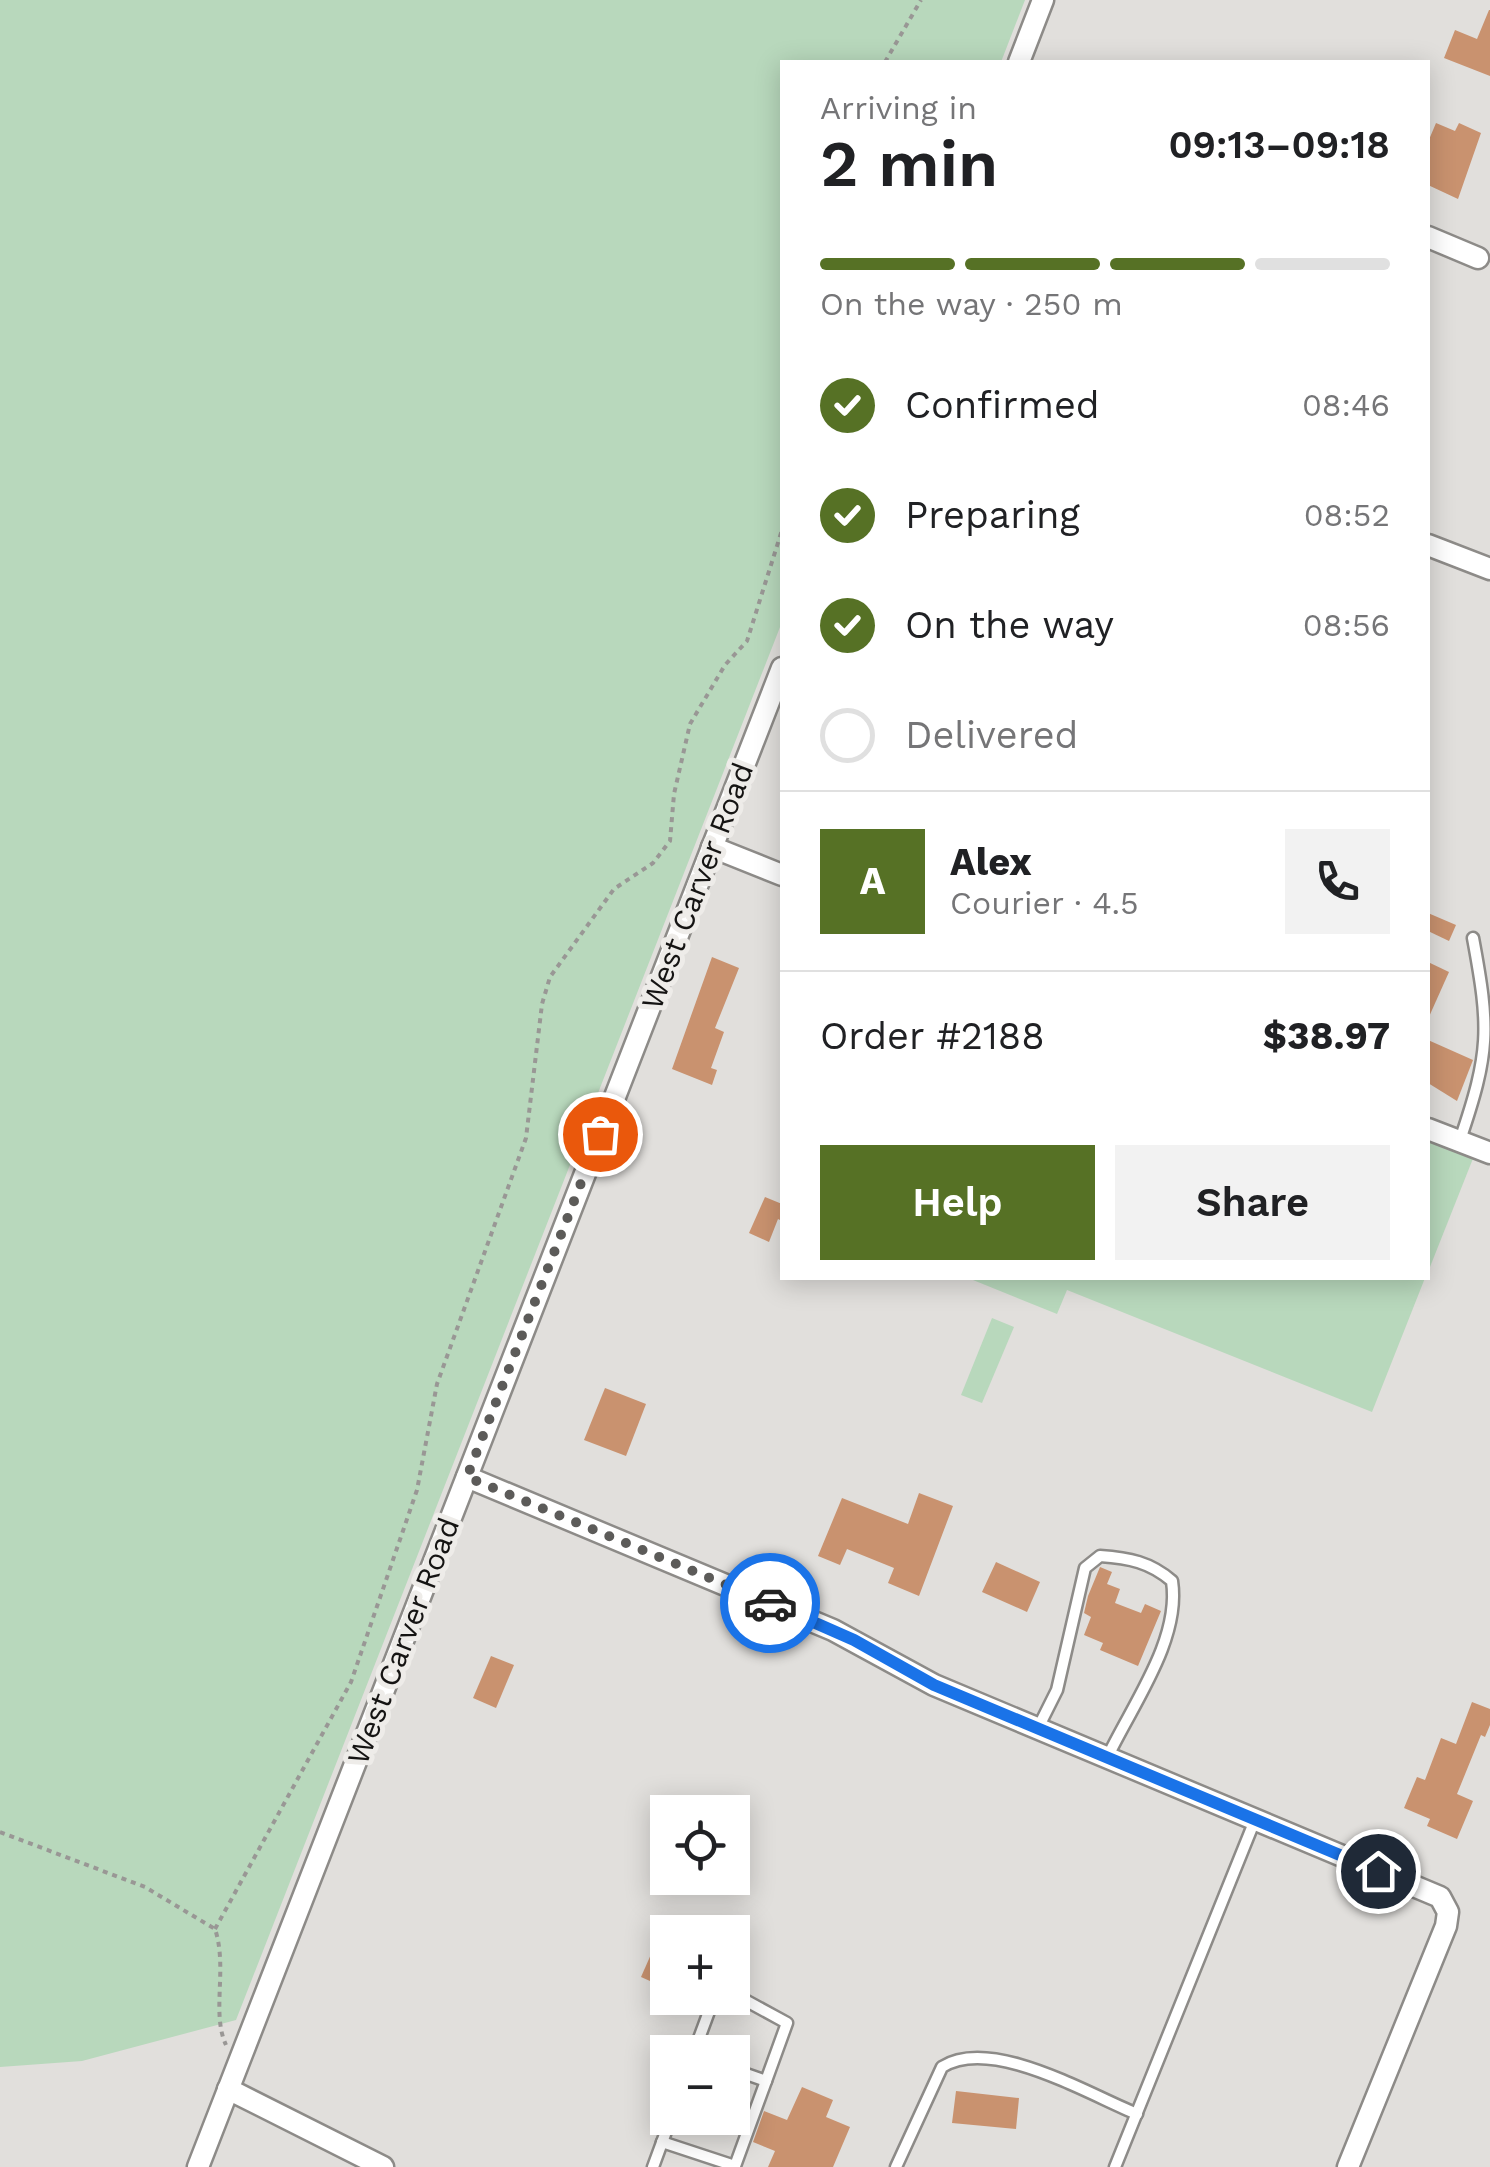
<!DOCTYPE html>
<meta charset="utf-8">
<style>
body{margin:0;font-family:"Work Sans",sans-serif;background:#f2f2f2;color:#202124;height:100vh;display:flex;flex-direction:column;font-size:38px;white-space:nowrap}
*{box-sizing:border-box;margin:0}
p{font-size:32px;color:#757577}
.icon{flex:none;width:55px;height:55px;fill:none;stroke:currentColor;stroke-width:2;stroke-linecap:round;stroke-linejoin:round}
.map{position:relative;flex:1;overflow:hidden}
.details{position:absolute;left:780px;top:60px;width:650px;height:1220px;display:flex;flex-direction:column;background:#fff;border-radius:0px;box-shadow:0 5px 25px #0003}
.details>*{flex:none}
.buttons{position:absolute;left:650px;top:1795px;display:grid;gap:20px}
.buttons a{display:grid;place-items:center;width:100px;height:100px;border-radius:0px;background:#fff;box-shadow:0 5px 25px #0003;font-size:50px}
.pin{position:absolute;display:grid;place-items:center;width:85px;height:85px;color:#fff;margin:-42px;border:5px solid #fff;border-radius:50%;box-shadow:0 2px 10px #0007}
.courier{position:absolute;display:grid;place-items:center;width:100px;height:100px;margin:-50px;border:8px solid #1a73e8;border-radius:50%;background:#fff;color:#222;box-shadow:0 2px 12px #0007}
.head em{font-style:normal;font-weight:600}
.head div{display:flex;flex-direction:column-reverse}
.head{display:flex;align-items:center;justify-content:space-between;height:170px;padding:0 40px}
h1{font-size:65px;font-weight:600;line-height:75px}
.bar{display:grid;grid-template-columns:repeat(4,1fr);gap:15px 10px;align-content:center;height:120px;padding:0 40px}
.bar i{height:12px;border-radius:8px;background:#e0e0e0}
.bar .on{background:#567125}
.bar p{grid-column:span 4}
.line{display:flex;align-items:center;gap:25px;padding:0 40px;border-top:2px solid #e0e0e0}
.line div{flex:1}
.round{display:grid;place-items:center;flex:none;width:105px;height:105px;border-radius:0px;background:#f2f2f2}
ol{padding:0 40px;list-style:none}
li{display:flex;align-items:center;gap:30px;height:110px}
li p{margin-inline-start:auto}
li .icon{padding:10px;border-radius:50%;background:#567125;color:#fff;stroke-width:4}
li:last-child{color:#757577}
li i{width:55px;height:55px;border:5px solid #e0e0e0;border-radius:50%}
.primary-button{display:flex;gap:20px;margin-top:auto;padding:20px 40px}
.primary-button a{flex:1;height:115px;border-radius:0px;background:#567125;color:#fff;font-size:40px;font-weight:600;line-height:115px;text-align:center}
.primary-button a+a{background:#f2f2f2;color:#202124}
.map>svg:first-child{display:block}
</style>
<div class="map">
<svg width="1490" height="2167" viewBox="0 0 1490 2167">
<rect width="100%" height="100%" fill="#e1dfdc"/>
<g fill="#b8d8bc">
<polygon points="0,0 1025,0 1001,62 782,62 782,622 236,2020 82,2061 0,2067"/>
<polygon points="1428,1138 1474,1156 1428,1272"/>
<polygon points="968,1278 1425,1278 1372,1412 1067,1290 1057,1314"/>
<polygon points="992,1318 1014,1327 982,1403 961,1395"/>
</g>
<g fill="#c9926f">
<polygon points="1489,10 1490,10 1490,76 1444,58 1455,30 1477,39"/>
<polygon points="1436,123 1455,131 1459,123 1481,133 1458,199 1428,185 1428,142"/>
<polygon points="1428,913 1456,925 1449,941 1428,931"/>
<polygon points="712,957 739,968 715,1028 724,1032 711,1068 717,1070 712,1085 672,1069"/>
<polygon points="1428,962 1449,972 1428,1019"/>
<polygon points="1428,1040 1473,1060 1457,1101 1428,1083"/>
<polygon points="765,1197 782,1204 782,1221 778,1219 769,1242 749,1233"/>
<polygon points="605,1388 646,1404 626,1456 584,1440"/>
<polygon points="919,1493 953,1506 919,1596 888,1583 894,1568 847,1549 840,1565 818,1556 842,1498 908,1524"/>
<polygon points="996,1562 1040,1582 1027,1612 982,1592"/>
<polygon points="1100,1567 1112,1572 1107,1584 1120,1589 1115,1603 1141,1613 1145,1604 1161,1611 1138,1666 1100,1650 1103,1643 1084,1635 1091,1617 1084,1613 1088,1596"/>
<polygon points="491,1656 514,1665 496,1708 473,1698"/>
<polygon points="1472,1702 1490,1709 1490,1725 1485,1737 1481,1735 1457,1794 1473,1801 1457,1839 1427,1826 1430,1819 1404,1808 1417,1777 1425,1780 1441,1738 1456,1744"/>
<polygon points="656,1943 668,1948 668,1989 641,1977"/>
<polygon points="802,2087 833,2100 826,2117 850,2127 833,2167 768,2167 775,2151 753,2142 764,2111 787,2120"/>
<polygon points="956,2091 1019,2098 1016,2129 952,2123"/>
</g>
<g fill="none" stroke-linecap="round" stroke-linejoin="round">
<g stroke="#8d8b88" stroke-width="15">
<g id="service">
<path d="M 1460,1140 C 1490,1052 1490,1029 1473,938"/>
<path d="M 1038,1728 L 1057,1690 L 1085,1568 L 1100,1556 C 1129,1558 1150,1562 1172,1581 C 1181,1640 1132,1705 1107,1758"/>
<polyline points="732,1946 736,1936"/>
<polyline points="732,1993 787,2023 766,2081"/>
<polyline points="694,2052 714,1998"/>
<polyline points="662,2142 735,2166 766,2081 732,2069"/>
<polyline points="653,2167 671,2118"/>
<path d="M 896,2167 L 942,2067 C 991,2036 1086,2093 1137,2114"/>
<polyline points="1115,2167 1255,1820"/>
</g>
</g>
<g stroke="#8d8b88" stroke-width="25">
<g id="minor">
<polyline points="1019,62 1043,0"/>
<polyline points="1428,237 1478,258"/>
<polyline points="1428,545 1490,569"/>
<polyline points="712,847 782,875"/>
<polyline points="1428,1129 1490,1153"/>
<polyline points="467,1477 833,1630 934,1685 1440,1897 1448,1912 1446,1926 1348,2167"/>
<polyline points="228,2089 383,2167"/>
<polyline points="198,2167 782,668"/>
</g>
</g>
<g stroke="#999795" stroke-width="4" stroke-dasharray="5 5" stroke-linecap="butt">
<polyline points="885,62 921,0"/>
<path d="M 0,1832 L 145,1887 L 215,1929 C 228,1968 211,2013 226,2045"/>
<polyline points="215,1929 351,1682 417,1490 437,1384 526,1138 542,1004 550,977 614,889 653,863 670,841 674,794 690,724 725,665 747,641 782,530"/>
</g>
<use href="#service" stroke="#fff" stroke-width="10"/>
<use href="#minor" stroke="#fff" stroke-width="20"/>
</g>
<g fill="none" stroke-linecap="round" stroke-linejoin="round">
<polyline stroke="#5c5b59" stroke-width="10" stroke-dasharray="0 18" points="600,1134 467,1477 770,1603"/>
<polyline stroke="#1a73e8" stroke-width="12" points="770,1603 854,1640 934,1685 1378,1871"/>
</g>
<g text-anchor="middle" dominant-baseline="central" stroke-width="10" stroke-linejoin="round" paint-order="stroke">
<g font-size="30" fill="#151413" stroke="#eeece9">
<text transform="translate(697 886) rotate(-69)">West Carver Road</text>
<text transform="translate(403 1641) rotate(-69)">West Carver Road</text>
</g>
</g>
</svg>
<div class="buttons">
<a><svg class="icon" aria-label="locate" viewBox="0 0 24 24"><circle cx="12" cy="12" r="6"/><path d="M12 2v4M12 18v4M2 12h4M18 12h4"/></svg></a>
<a>+</a>
<a>−</a>
</div>
<div class="pin" style="left:600px;top:1134px;background:#ea580c"><svg class="icon" aria-label="bag" viewBox="0 0 24 24"><path d="M5 8h14l-1 12H6zM9 8a3 3 0 0 1 6 0"/></svg></div>
<div class="pin" style="left:1378px;top:1871px;background:#1f2937"><svg class="icon" aria-label="home" viewBox="0 0 24 24"><path d="M3 11l9-7 9 7M6 9v11h12V9"/></svg></div>
<div class="courier" style="left:770px;top:1603px"><svg class="icon" aria-label="car" viewBox="0 0 24 24"><path d="M5 17H2v-5l4-1 3-4h7l3 4 3 1v5h-3M9 17h6M6 11h13"/><circle cx="7" cy="17" r="2"/><circle cx="17" cy="17" r="2"/></svg></div>
<section class="details">
<div class="head"><div><h1>2 min</h1><p>Arriving in</p></div><em>09:13–09:18</em></div>
<div class="bar"><i class="on"></i><i class="on"></i><i class="on"></i><i></i><p>On the way · 250 m</p></div>
<ol>
<li><svg class="icon" aria-label="check" viewBox="0 0 24 24"><path d="M5 12l5 5 9-10"/></svg>Confirmed<p>08:46</p></li>
<li><svg class="icon" aria-label="check" viewBox="0 0 24 24"><path d="M5 12l5 5 9-10"/></svg>Preparing<p>08:52</p></li>
<li><svg class="icon" aria-label="check" viewBox="0 0 24 24"><path d="M5 12l5 5 9-10"/></svg>On the way<p>08:56</p></li>
<li><i></i>Delivered</li>
</ol>
<div class="line" style="height:180px"><b class="round" style="background:#567125;color:#fff">A</b><div><b>Alex</b><p>Courier · 4.5</p></div><a class="round"><svg class="icon" aria-label="phone" viewBox="0 0 24 24"><path d="M5 4h4l2 5-3 2q2 4 5 5l2-3 5 2v4C11 20 4 13 5 4z"/></svg></a></div>
<div class="line" style="height:130px"><div>Order #2188</div><b>$38.97</b></div>
<div class="primary-button"><a>Help</a><a>Share</a></div>
</section>
</div>
